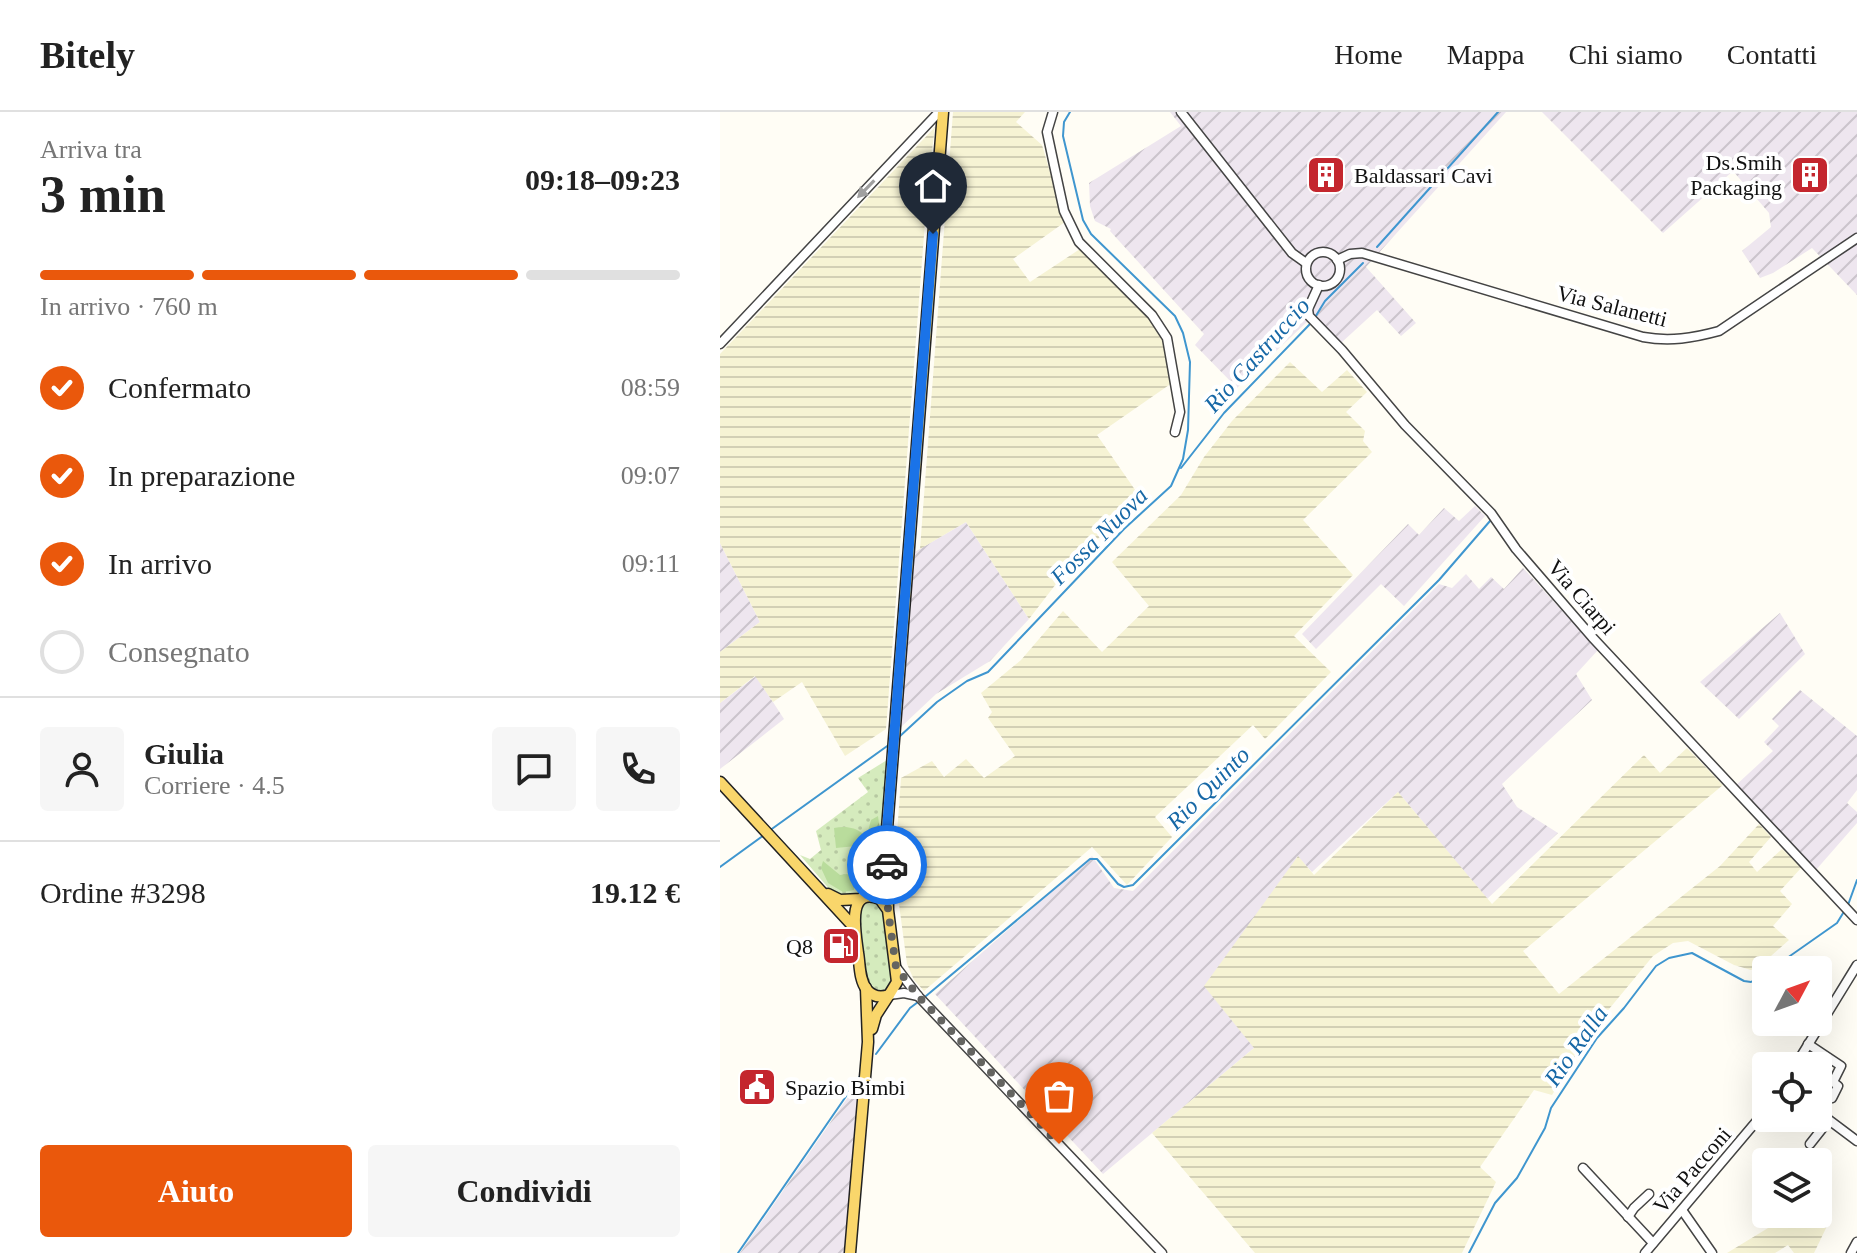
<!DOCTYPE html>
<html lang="it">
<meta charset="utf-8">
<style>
body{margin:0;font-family:"Times New Roman",serif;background:#f6f6f6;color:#222;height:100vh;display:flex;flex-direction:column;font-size:30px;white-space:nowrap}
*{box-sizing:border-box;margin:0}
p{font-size:26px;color:#767676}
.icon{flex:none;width:44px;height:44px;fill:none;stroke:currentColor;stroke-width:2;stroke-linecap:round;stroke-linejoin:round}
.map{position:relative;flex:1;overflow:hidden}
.drawer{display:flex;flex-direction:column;background:#fff;width:720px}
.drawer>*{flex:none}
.needle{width:52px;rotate:49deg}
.buttons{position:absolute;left:1032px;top:844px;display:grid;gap:16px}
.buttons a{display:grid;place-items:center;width:80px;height:80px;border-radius:8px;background:#fff;box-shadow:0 8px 32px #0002;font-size:40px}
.pin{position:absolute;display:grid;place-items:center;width:68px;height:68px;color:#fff;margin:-82px -34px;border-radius:50% 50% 50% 0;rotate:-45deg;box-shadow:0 0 8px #0007}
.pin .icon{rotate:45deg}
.courier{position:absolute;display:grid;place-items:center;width:80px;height:80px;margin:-40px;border:6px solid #1a73e8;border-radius:50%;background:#fff;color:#222;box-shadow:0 2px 10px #0007}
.overview em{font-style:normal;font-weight:700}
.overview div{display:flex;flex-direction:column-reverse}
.overview{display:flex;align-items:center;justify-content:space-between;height:136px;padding:0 40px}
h1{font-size:52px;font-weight:700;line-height:60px}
.bar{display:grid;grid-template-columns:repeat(4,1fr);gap:12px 8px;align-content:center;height:96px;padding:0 40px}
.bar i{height:10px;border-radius:6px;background:#e0e0e0}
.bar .active{background:#ea580c}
.bar p{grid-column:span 4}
.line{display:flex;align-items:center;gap:20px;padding:0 40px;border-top:2px solid #e0e0e0}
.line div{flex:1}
.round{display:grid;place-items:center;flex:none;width:84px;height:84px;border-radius:8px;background:#f6f6f6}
ol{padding:0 40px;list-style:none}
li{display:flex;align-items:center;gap:24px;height:88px}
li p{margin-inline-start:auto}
li .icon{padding:8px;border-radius:50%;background:#ea580c;color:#fff;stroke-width:4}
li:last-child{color:#767676}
li i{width:44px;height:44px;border:4px solid #e0e0e0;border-radius:50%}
.button{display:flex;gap:16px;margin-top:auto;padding:16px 40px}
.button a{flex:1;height:92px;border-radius:8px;background:#ea580c;color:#fff;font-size:32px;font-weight:700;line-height:92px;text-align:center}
.button a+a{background:#f6f6f6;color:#222}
header{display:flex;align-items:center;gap:48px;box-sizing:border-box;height:112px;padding:0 40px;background:#fff;border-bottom:2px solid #e0e0e0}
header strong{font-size:38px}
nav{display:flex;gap:44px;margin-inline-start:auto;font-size:28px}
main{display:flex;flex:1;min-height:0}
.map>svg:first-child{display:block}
</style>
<header>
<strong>Bitely</strong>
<nav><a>Home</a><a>Mappa</a><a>Chi siamo</a><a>Contatti</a></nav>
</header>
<main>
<section class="drawer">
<div class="overview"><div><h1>3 min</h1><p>Arriva tra</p></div><em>09:18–09:23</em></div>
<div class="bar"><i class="active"></i><i class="active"></i><i class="active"></i><i></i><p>In arrivo · 760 m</p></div>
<ol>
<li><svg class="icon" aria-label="check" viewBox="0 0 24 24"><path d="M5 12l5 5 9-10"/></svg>Confermato<p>08:59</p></li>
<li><svg class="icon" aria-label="check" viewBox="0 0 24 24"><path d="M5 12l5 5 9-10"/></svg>In preparazione<p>09:07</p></li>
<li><svg class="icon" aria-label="check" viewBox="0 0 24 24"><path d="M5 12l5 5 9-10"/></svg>In arrivo<p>09:11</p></li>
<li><i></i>Consegnato</li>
</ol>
<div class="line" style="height:144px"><a class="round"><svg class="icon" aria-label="person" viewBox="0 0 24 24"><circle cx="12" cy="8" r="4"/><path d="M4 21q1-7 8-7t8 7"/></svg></a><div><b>Giulia</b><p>Corriere · 4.5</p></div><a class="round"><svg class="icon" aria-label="chat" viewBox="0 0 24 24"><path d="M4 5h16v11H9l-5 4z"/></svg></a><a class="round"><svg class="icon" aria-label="phone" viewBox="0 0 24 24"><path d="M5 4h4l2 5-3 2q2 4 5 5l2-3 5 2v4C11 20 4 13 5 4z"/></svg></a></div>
<div class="line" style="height:104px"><div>Ordine #3298</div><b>19.12 €</b></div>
<div class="button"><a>Aiuto</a><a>Condividi</a></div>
</section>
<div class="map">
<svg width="1137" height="1141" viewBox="0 0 1137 1141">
<defs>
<pattern id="industrial-furrows" width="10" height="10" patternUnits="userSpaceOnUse" patternTransform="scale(2)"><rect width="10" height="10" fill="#eee6ef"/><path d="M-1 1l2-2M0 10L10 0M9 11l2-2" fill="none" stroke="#cbc4cc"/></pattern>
<pattern id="farmland-rules" width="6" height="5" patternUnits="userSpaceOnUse" patternTransform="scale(2)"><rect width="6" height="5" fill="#f6f3d4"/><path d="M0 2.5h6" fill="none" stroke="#d2cfb5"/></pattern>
<pattern id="grass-dots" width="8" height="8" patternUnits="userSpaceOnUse" patternTransform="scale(2)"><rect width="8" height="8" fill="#d5ebbd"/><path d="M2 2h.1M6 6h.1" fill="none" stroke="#b6c8a1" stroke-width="1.8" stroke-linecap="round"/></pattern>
<pattern id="forest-firs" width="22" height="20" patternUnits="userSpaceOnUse" patternTransform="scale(2)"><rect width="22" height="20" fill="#b9dc9c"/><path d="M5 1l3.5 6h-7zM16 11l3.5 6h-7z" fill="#9ebc85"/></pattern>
</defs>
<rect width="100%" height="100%" fill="#fffdf5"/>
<g fill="url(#industrial-furrows)">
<polygon points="450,0 786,0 646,155 696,211 681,224 657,198 621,231 611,220 605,226 588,209 517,276 475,233 484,222 390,119 391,117 375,109 370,94 369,71 461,14"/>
<polygon points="822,0 1137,0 1137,183 1092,136 1053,161 1040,166 1022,139 1051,115 1049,101 1013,59 943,121"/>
<polygon points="755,394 765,404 684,494 661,472 596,537 582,522 688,412 699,423 724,396 739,409"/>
<polygon points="246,410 309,507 270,549 216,582 180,616 193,441"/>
<polygon points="0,431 40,510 0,540"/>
<polygon points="803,456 878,538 856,562 872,588 782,672 797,695 838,721 767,787 678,680 592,760 577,744 534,936 383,1062 215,882 372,744 394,776 413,779 719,472 732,476 746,462 759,477 771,465 784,477"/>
<polygon points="1060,501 1085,542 1019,607 980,570"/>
<polygon points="36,564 64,607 0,657 0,591"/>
<polygon points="1080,578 1137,624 1137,678 1127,691 1137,700 1137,711 1095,759 1015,674 1053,639 1044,630 1059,614 1052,607"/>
<polygon points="139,969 124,1141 20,1141"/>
</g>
<g fill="url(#farmland-rules)">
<polygon points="233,0 305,0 296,10 322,33 345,110 293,147 310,170 360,137 415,189 437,214 448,246 452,271 377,323 420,385 346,459 309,507 246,410 200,437"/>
<polygon points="215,15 208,71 166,617 125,644 82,570 53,590 35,564 0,591 0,540 40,510 0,431 0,242"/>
<polygon points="570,250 602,280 627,258 647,280 626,300 645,319 643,329 652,340 583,408 633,463 574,524 611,560 545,627 533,613 435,705 452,725 407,773 372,735 204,879 194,868 187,852 176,770 177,722 181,666 212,649 224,665 246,647 264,666 295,644 268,606 272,600 261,581 301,548 343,499 382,540 429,494 392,450 461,383 484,345 512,309"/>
<polygon points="967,636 1003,673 803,839 839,882 1000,754 1039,712 1051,725 1029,750 1037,760 1062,737 1082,755 1060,779 1072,792 1053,814 1069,828 1043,851 1031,858 1014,853 968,829 953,831 933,844 870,920 832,983 814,978 760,1055 776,1070 742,1141 535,1141 432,1021 534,936 484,874 578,744 594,763 678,680 772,792 924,643 940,661"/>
<polygon points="1046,1074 1046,1102 1105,1100 1102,1106 1109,1110 1094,1141 1074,1141 1068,1133 1055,1141 1007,1141 1053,1113 1033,1087"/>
</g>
<g fill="url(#grass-dots)">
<path d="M 167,648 C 165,676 164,745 151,768 C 145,778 138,782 126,785 L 111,779 L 80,743 L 90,747 L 101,738 L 96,719 L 148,680 L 138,666 Z"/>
<polygon points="147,789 157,792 163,800 173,867 172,872 164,881 154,878 147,868 138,801 143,791"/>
</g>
<g fill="url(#forest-firs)">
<path d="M 158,704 L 160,718 L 156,732 L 116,736 L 114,716 C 125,714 135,715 143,722 L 148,719 L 151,708 Z"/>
<polygon points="103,749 120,763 127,762 136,767 134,778 123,780 108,771 101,756"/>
</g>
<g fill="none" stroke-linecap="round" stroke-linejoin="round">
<g stroke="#3f96cf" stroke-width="2">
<polyline points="657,135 778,0"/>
<polyline points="594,207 605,189 643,151"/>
<polyline points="461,356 504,301 590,212"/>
<polyline points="179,625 217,590 247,569 268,560 404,417 451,374 463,347 468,318 470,250 463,221 455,204 371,122 363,108 343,24 344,10 350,0"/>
<polyline points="49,719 170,632"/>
<polyline points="0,755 44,723"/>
<polyline points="1128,793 1137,768"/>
<polyline points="1050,858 1117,811 1125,798"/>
<polyline points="206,884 370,747 377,747 398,772 404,775 413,773 719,468 770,409"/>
<polyline points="156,942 190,896 198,890"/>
<polyline points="18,1141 140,964"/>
<polyline points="749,1141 775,1091 797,1066 825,1016 831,996 877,926 904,896 936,854 949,846 972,841 1024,869 1031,870 1046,861"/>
</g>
<g stroke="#444" stroke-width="11">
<g id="minor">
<polyline points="333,0 327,20 334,53 344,99 359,130 432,203 447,226 460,300 455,320"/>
<polyline points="461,0 572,141 586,151"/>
<circle cx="603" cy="157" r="17"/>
<path d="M 617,148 L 630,142 L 642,141 L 923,225 C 950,230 973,226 999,219 L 1137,126"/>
<polyline points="599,173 588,197 589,204 622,238 685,313 771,401 796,437 872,525 1137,808"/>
<polyline points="0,232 219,0"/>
<polyline points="176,855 198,884 442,1141"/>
<polyline points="169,883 184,881 198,884"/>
<polyline points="1088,932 1121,954 1113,970 1118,974 1112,986"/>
<polyline points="1075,954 1137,853"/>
<polyline points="1090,1032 1109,1008 1137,1029"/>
<polyline points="863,1056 933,1131"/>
<polyline points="962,1098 992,1141"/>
<polyline points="908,1105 914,1096 929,1082"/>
<polyline points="925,1141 1046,998"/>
<polyline points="1131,1141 1137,1130"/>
</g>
</g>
<g stroke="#222" stroke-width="13">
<g id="major">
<polyline points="0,670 133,814"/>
<polyline points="108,782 120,788 141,787 153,773 162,740"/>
<path d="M 168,798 L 160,787 C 125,773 136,823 138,841 C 140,852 139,868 147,878 C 153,885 160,886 169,883 L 177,870 L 168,798 L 167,717 L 223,0"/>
<polyline points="152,917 156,903 169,883"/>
<polyline points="130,1141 148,930 146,876"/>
</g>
</g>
<use href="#minor" stroke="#fff" stroke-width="8"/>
<use href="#major" stroke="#f9d66b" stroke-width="10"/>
</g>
<defs><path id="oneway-solid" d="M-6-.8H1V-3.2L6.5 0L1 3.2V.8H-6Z" transform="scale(2)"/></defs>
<use fill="#a0a0a0" href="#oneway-solid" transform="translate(146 77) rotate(134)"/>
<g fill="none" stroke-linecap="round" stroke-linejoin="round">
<polyline stroke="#646461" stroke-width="8" stroke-dasharray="0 14.4" points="167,753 168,798 176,855 198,884 339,1032"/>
<polyline stroke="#1a73e8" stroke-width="10" points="167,753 167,717 213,122"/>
</g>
<defs>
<g id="building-square" transform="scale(2)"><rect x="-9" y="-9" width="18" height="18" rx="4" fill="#c4262e" stroke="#fff"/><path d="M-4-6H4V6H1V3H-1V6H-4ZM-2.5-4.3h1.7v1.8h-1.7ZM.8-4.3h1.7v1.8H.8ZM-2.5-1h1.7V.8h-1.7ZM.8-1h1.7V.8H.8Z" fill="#fff"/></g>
<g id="fuel-square" transform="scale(2)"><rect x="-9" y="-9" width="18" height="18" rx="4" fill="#c4262e" stroke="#fff"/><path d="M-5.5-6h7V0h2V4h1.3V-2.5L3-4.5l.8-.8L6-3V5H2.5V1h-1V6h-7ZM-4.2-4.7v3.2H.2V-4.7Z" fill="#fff"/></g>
<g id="civic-square" transform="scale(2)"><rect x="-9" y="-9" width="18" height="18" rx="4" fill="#c4262e" stroke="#fff"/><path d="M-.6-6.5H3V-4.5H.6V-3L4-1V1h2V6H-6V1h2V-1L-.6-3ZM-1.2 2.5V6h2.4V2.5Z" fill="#fff"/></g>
</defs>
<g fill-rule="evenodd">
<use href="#building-square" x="606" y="63"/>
<use href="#building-square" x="1090" y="63"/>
<use href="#fuel-square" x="121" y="834"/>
<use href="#civic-square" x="37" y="975"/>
</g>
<g text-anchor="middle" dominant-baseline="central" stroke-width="8" stroke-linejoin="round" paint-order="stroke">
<g font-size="22" fill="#111" stroke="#fff" text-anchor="end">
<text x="1062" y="50">Ds.Smih<tspan x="1062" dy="25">Packaging</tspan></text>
<text x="634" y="63" text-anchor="start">Baldassari Cavi</text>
<text x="93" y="834">Q8</text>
<text x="65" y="975" text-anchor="start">Spazio Bimbi</text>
</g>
<g font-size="22" fill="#111" stroke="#fff">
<text transform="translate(892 194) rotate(14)">Via Salanetti</text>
<text transform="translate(862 485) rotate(49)">Via Ciarpi</text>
<text transform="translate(972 1058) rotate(-49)">Via Pacconi</text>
</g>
<g font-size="24" font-style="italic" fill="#1768a6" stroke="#fff">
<text transform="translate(537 243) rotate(-48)">Rio Castruccio</text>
<text transform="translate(379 424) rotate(-45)">Fossa Nuova</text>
<text transform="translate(488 676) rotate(-45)">Rio Quinto</text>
<text transform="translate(856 934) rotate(-55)">Rio Ralla</text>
</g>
</g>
</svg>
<div class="buttons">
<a><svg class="needle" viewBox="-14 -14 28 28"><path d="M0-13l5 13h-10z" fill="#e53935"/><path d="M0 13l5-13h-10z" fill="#767676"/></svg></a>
<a><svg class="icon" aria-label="locate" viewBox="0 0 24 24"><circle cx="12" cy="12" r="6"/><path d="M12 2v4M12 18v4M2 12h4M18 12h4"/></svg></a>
<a><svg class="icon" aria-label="layers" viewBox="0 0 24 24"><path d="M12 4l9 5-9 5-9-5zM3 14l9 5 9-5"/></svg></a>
</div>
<div class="pin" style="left:339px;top:1032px;background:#ea580c"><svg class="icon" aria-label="bag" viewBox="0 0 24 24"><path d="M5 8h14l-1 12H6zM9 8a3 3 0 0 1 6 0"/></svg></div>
<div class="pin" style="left:213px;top:122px;background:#1f2937"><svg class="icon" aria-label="home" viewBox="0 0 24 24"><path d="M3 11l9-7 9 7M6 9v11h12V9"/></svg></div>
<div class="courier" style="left:167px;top:753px"><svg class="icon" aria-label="car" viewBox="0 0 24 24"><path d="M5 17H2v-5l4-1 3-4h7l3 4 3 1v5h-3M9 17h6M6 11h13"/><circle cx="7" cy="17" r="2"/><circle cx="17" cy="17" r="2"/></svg></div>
</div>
</main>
